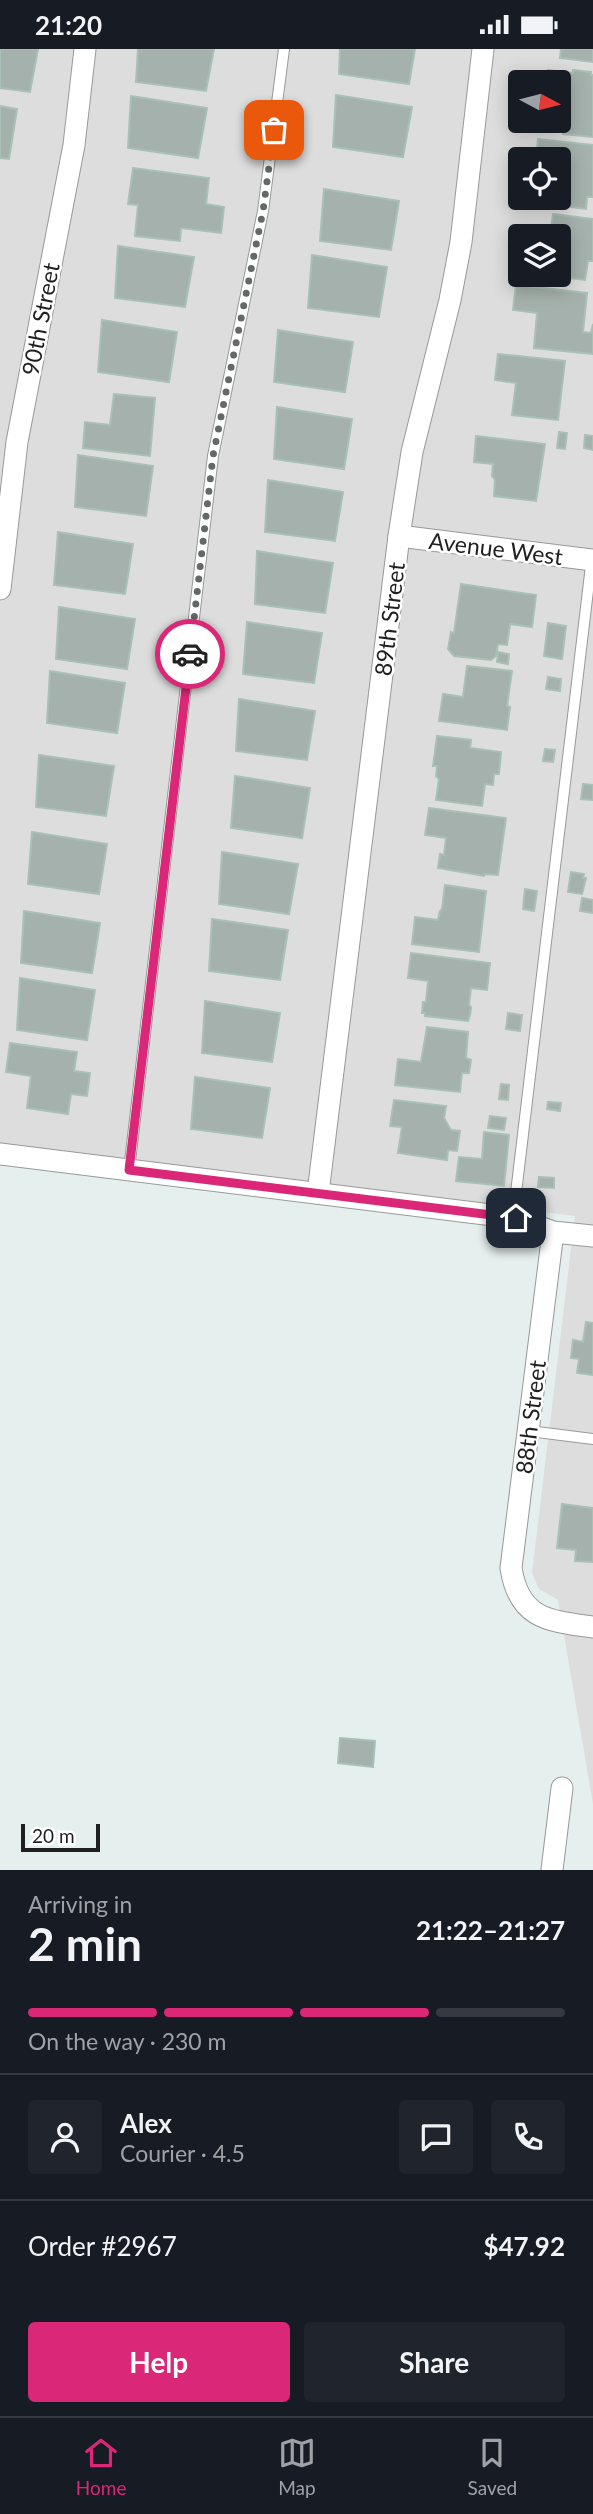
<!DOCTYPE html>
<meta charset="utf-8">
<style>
body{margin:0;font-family:Lato,sans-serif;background:#20242c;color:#f1f3f6;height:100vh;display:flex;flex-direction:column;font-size:26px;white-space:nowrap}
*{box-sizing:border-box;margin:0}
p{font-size:23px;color:#9ea1a6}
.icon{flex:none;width:38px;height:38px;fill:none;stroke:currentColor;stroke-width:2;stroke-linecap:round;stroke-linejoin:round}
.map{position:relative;height:1821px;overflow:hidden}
.panel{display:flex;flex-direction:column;background:#171b24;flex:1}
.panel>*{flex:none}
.needle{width:46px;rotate:97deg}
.buttons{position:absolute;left:508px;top:21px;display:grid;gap:14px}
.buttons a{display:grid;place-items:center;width:63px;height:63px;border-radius:7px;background:#171b24;box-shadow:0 4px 18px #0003;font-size:35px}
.scale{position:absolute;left:21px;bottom:18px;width:79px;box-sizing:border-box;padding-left:7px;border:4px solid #1f1f1f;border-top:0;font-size:19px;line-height:24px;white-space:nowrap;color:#1f1f1f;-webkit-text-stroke:5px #fff;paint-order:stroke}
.pin{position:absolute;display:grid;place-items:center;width:60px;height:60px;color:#fff;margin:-30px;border-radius:14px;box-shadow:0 4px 10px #0006}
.courier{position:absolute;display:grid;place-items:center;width:70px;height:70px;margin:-35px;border:5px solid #db2777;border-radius:50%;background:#fff;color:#222;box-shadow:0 2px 9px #0007}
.summary em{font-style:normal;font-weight:700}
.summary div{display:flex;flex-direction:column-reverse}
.summary{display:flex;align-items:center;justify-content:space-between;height:119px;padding:0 28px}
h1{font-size:46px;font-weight:700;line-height:52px}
.bar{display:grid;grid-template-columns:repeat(4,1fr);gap:10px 7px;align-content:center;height:84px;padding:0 28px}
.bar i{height:9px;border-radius:5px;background:#363941}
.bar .current{background:#db2777}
.bar p{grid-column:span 4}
.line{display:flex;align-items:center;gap:18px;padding:0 28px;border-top:2px solid #363941}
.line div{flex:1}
.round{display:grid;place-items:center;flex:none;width:74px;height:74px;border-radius:7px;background:#20242c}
.primary-button{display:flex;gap:14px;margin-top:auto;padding:14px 28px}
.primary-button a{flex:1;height:80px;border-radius:7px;background:#db2777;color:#fff;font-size:28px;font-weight:700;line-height:80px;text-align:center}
.primary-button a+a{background:#20242c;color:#f1f3f6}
.status{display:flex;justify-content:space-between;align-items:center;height:49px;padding:0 35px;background:#171b24;direction:ltr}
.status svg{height:19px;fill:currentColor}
.tabs{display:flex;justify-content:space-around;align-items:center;height:98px;border-top:2px solid #363941;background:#171b24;font-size:19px;color:#9ea1a6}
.tabs a{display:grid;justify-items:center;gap:4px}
.tabs .current{color:#db2777}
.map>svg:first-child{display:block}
</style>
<div class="status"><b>21:20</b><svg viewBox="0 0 49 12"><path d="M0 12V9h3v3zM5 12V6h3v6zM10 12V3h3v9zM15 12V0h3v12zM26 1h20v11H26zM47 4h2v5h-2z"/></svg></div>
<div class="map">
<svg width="593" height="1821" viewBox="0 0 593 1821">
<rect width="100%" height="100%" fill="#e5efed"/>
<path fill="#dcdddc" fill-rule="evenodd" d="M 0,0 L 593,0 L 593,1755 L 558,1551 L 539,1540 L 532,1524 L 575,1167 L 0,1096 ZM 520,33 L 558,33 L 558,72 L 520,72 ZM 520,110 L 558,110 L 558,149 L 520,149 ZM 520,187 L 558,187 L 558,226 L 520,226 Z"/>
<g fill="#a5b1ac" stroke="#a9c0b6" stroke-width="2">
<polygon points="0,0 38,0 30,43 0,39"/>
<polygon points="138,0 214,0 206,42 136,33"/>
<polygon points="340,0 415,0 409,35 339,25"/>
<polygon points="561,0 593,0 593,13 560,9"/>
<polygon points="548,21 573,24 573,21 591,23 591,26 593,26 593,88 563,85 567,50 558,49 558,33 547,33"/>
<polygon points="336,46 412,58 403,108 333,98"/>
<polygon points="131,47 207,59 198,109 128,99"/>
<polygon points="0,57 17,60 9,110 0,109"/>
<polygon points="538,90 593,96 593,148 587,148 586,160 554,156 555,149 558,149 558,110 536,110"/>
<polygon points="133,119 209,129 206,155 224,158 221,184 181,179 180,192 135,187 138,156 128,155"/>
<polygon points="324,140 399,152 391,201 320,192"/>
<polygon points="553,165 593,170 593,212 588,212 585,231 544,226 558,226 558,187 550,187"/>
<polygon points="118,197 194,208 185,258 115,249"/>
<polygon points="312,206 387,218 379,268 308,259"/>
<polygon points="516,236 587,244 583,283 591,284 593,275 593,305 534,299 537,264 513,261"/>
<polygon points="102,271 177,283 169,333 98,323"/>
<polygon points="278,281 353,293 345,343 274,333"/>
<polygon points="498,305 565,312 558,371 512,366 516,334 495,331"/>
<polygon points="114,345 155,349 150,407 83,399 85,373 110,376"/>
<polygon points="277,358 352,370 344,420 274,410"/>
<polygon points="559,383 567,384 565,400 557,399"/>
<polygon points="585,386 593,387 593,401 584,399"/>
<polygon points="476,387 545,395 536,452 494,447 495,431 492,427 493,415 474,413"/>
<polygon points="78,406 153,417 146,467 75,458"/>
<polygon points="268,431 343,443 335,492 265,483"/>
<polygon points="58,483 133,495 125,545 54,536"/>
<polygon points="257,502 333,514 325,564 255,555"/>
<polygon points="461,535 536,546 532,578 510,575 507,596 498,595 496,607 491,611 454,607 448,600 451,583 454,584"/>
<polygon points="59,558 135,570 127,620 56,610"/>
<polygon points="247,573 322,584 314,634 243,625"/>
<polygon points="548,574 566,577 562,610 544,607"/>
<polygon points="498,603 509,605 508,615 497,613"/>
<polygon points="467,617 512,622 507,657 510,658 507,681 439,672 443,645 463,648"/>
<polygon points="50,622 125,634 117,684 47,674"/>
<polygon points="548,628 561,630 560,642 546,640"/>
<polygon points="239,650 315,662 307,711 236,702"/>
<polygon points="437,687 471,691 470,699 501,703 499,725 494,725 493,736 485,735 482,757 436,751 439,730 436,727 437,717 433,717"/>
<polygon points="545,700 555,701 553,713 543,712"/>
<polygon points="39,706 114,717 106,767 36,758"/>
<polygon points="235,727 310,739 302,789 231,779"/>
<polygon points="583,735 593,736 593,751 581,750"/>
<polygon points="429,759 506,769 498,826 485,825 484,827 438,819 440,805 444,806 446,789 425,786"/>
<polygon points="32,783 107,795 99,845 28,835"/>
<polygon points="222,803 298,815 289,865 219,855"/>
<polygon points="571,823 584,825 583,829 586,829 582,845 568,843"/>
<polygon points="445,836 486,842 479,903 412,895 415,868 438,871 440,862 442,860"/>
<polygon points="525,840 537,842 534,862 523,860"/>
<polygon points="582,849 593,851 593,864 580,862"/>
<polygon points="24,862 100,874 92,924 21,914"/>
<polygon points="212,870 288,881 280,931 209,922"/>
<polygon points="411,904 490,914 487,941 471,939 469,956 471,958 470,966 468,972 425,967 425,964 422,964 423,953 426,953 428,932 408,929"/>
<polygon points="20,929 95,941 87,991 17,981"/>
<polygon points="205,952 280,964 272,1013 202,1004"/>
<polygon points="508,964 522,966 520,982 506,980"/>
<polygon points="427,978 468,983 466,1009 471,1011 469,1024 462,1024 460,1043 395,1036 398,1010 421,1013"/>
<polygon points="10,994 77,1003 74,1022 90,1024 87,1047 71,1045 68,1065 27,1059 31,1027 6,1023"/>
<polygon points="195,1028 270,1039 262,1089 191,1080"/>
<polygon points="501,1035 509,1036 508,1051 499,1050"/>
<polygon points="394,1051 446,1057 444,1069 451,1081 460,1082 457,1102 448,1101 447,1111 398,1104 402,1078 390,1077"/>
<polygon points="548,1053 561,1054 560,1062 547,1060"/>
<polygon points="490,1067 506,1069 504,1081 488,1079"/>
<polygon points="484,1083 509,1086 504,1137 456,1132 459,1108 482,1110"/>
<polygon points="539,1128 554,1129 554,1139 538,1138"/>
<polygon points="586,1273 593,1274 593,1326 577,1324 579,1310 571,1309 573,1291 583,1293"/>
<polygon points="562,1455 593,1459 593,1513 575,1512 576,1501 557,1499"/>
<polygon points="340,1689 375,1692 373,1718 338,1714"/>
</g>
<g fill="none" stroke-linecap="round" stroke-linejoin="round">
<g stroke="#999" stroke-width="12">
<g id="service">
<polyline points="129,1121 213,407 263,162 284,0"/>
<polyline points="513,1169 592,508"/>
<polyline points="529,1382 593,1390"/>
</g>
</g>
<g stroke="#999" stroke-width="23">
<g id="minor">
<polyline points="399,487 593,511"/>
<polyline points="0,540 17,393 74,96 85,0"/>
<polyline points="0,1105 516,1169 553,1183 593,1187"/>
<polyline points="318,1144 399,487 412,403 450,251 461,193 483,0"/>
<path d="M 553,1183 L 511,1519 C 519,1570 548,1572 593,1578"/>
<polyline points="552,1821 562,1739"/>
</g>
</g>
<use href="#service" stroke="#fff" stroke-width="10"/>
<use href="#minor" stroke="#fff" stroke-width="21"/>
</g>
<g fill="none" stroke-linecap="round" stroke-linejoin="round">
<polyline stroke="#646867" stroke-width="7" stroke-dasharray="0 12.6" points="190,605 213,407 263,162 274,81"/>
<polyline stroke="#db2777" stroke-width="9" points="190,605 129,1121 516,1169"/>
</g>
<g text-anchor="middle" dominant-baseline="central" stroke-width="5" stroke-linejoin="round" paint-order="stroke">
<g font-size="23" fill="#1f1f1f" stroke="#fff">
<text transform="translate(40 270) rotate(-79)">90th Street</text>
<text transform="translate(496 499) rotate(7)">Avenue West</text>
<text transform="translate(389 570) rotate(-83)">89th Street</text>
<text transform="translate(530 1368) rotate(-83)">88th Street</text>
</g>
</g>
</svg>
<div class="buttons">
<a><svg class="needle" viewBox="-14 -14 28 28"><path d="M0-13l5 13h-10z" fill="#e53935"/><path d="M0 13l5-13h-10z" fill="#9ea1a6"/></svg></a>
<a><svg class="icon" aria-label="locate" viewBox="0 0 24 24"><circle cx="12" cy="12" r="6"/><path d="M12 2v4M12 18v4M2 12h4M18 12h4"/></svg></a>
<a><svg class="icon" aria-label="layers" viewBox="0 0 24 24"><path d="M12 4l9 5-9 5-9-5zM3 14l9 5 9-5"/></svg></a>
</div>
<div class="scale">20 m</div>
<div class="pin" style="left:274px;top:81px;background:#ea580c"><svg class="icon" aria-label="bag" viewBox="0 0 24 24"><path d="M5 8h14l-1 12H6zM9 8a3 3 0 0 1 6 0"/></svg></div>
<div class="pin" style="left:516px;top:1169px;background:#1f2937"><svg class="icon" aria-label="home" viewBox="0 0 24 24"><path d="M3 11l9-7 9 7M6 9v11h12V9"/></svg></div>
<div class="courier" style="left:190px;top:605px"><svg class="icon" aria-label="car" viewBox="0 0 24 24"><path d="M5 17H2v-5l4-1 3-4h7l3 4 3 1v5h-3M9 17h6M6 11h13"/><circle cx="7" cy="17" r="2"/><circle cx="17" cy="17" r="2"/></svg></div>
</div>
<section class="panel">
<div class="summary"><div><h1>2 min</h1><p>Arriving in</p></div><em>21:22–21:27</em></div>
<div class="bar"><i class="current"></i><i class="current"></i><i class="current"></i><i></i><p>On the way · 230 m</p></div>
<div class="line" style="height:126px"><a class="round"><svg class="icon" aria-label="person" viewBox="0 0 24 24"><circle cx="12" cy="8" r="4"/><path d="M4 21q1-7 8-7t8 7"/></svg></a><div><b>Alex</b><p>Courier · 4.5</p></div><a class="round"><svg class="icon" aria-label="chat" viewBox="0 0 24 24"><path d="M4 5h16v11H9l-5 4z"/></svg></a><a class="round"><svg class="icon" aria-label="phone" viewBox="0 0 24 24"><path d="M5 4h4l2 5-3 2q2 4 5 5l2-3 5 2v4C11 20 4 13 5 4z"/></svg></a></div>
<div class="line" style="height:91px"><div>Order #2967</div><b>$47.92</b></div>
<div class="primary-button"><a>Help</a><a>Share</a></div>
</section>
<nav class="tabs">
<a class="current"><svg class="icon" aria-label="home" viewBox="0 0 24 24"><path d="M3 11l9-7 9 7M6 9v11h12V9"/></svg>Home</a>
<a><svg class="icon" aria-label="map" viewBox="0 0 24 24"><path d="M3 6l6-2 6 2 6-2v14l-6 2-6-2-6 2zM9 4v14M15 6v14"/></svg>Map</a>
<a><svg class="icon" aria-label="saved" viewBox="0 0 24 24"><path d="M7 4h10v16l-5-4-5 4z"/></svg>Saved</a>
</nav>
